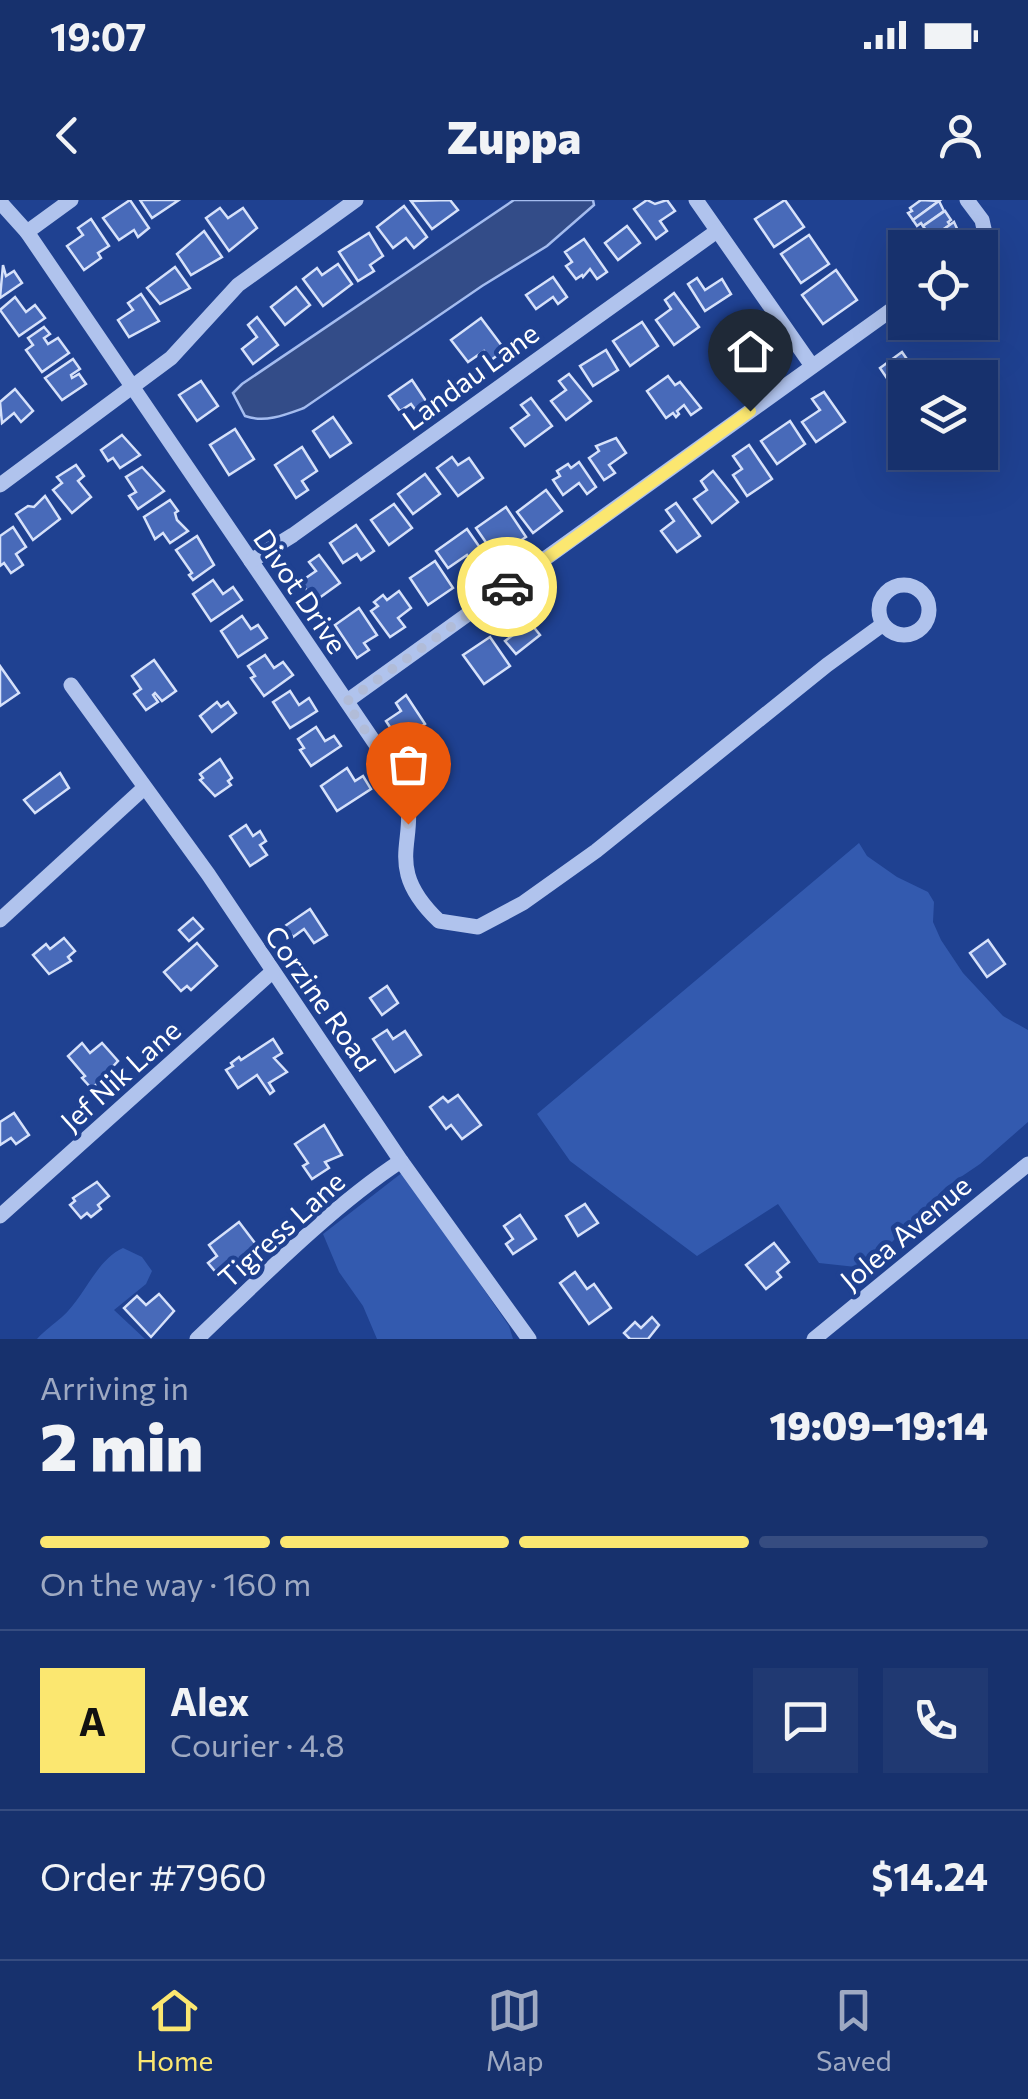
<!DOCTYPE html>
<meta charset="utf-8">
<style>
body{margin:0;font-family:Commissioner,sans-serif;background:#203972;color:#f1f3f6;height:100vh;display:flex;flex-direction:column;font-size:38px;white-space:nowrap}
*{box-sizing:border-box;margin:0}
p{font-size:32px;color:#9ea9c2}
.icon{flex:none;width:55px;height:55px;fill:none;stroke:currentColor;stroke-width:2;stroke-linecap:round;stroke-linejoin:round}
.map{position:relative;height:1139px;overflow:hidden}
.drawer{display:flex;flex-direction:column;background:#17316d;flex:1}
.drawer>*{flex:none}
.buttons{position:absolute;left:888px;top:30px;display:grid;gap:20px}
.buttons a{display:grid;place-items:center;width:110px;height:110px;border-radius:0px;background:#17316d;box-shadow:0 10px 40px #0002,0 0 0 2px #364c80;font-size:50px}
.pin{position:absolute;display:grid;place-items:center;width:85px;height:85px;color:#fff;margin:-102px -42px;border-radius:50% 50% 50% 0;rotate:-45deg;box-shadow:0 0 10px #0007}
.pin .icon{rotate:45deg}
.courier{position:absolute;display:grid;place-items:center;width:100px;height:100px;margin:-50px;border:8px solid #fbe770;border-radius:50%;background:#fff;color:#222;box-shadow:0 2px 12px #0007}
.overview em{font-style:normal;font-weight:800}
.overview div{display:flex;flex-direction:column-reverse}
.overview{display:flex;align-items:center;justify-content:space-between;height:170px;padding:0 40px}
h1{font-size:65px;font-weight:800;line-height:75px}
.bar{display:grid;grid-template-columns:repeat(4,1fr);gap:15px 10px;align-content:center;height:120px;padding:0 40px}
.bar i{height:12px;border-radius:8px;background:#364c80}
.bar .on{background:#fbe770}
.bar p{grid-column:span 4}
.line{display:flex;align-items:center;gap:25px;padding:0 40px;border-top:2px solid #364c80}
.line div{flex:1}
.round{display:grid;place-items:center;flex:none;width:105px;height:105px;border-radius:0px;background:#203972}
.status{display:flex;justify-content:space-between;align-items:center;height:70px;padding:0 50px;background:#17316d;direction:ltr}
.status svg{height:28px;fill:currentColor}
header{display:flex;justify-content:space-between;align-items:center;height:130px;padding:0 40px;background:#17316d;font-size:45px;font-weight:800}
.menu{display:flex;justify-content:space-around;align-items:center;height:140px;border-top:2px solid #364c80;background:#17316d;font-size:28px;color:#9ea9c2}
.menu a{display:grid;justify-items:center;gap:5px}
.menu .on{color:#fbe770}
.map>svg:first-child{display:block}
</style>
<div class="status"><b>19:07</b><svg viewBox="0 0 49 12"><path d="M0 12V9h3v3zM5 12V6h3v6zM10 12V3h3v9zM15 12V0h3v12zM26 1h20v11H26zM47 4h2v5h-2z"/></svg></div>
<header><svg class="icon" aria-label="back" viewBox="0 0 24 24"><path d="M15 5l-7 7 7 7"/></svg>Zuppa<svg class="icon" aria-label="person" viewBox="0 0 24 24"><circle cx="12" cy="8" r="4"/><path d="M4 21q1-7 8-7t8 7"/></svg></header>
<div class="map">
<svg width="1028" height="1139" viewBox="0 0 1028 1139">
<rect width="100%" height="100%" fill="#1f4191"/>
<g fill="#335aaf">
<polygon points="859,643 867,656 897,677 928,692 934,702 933,722 941,740 963,773 1003,816 1028,830 1028,922 980,964 946,987 890,1044 856,1067 819,1063 778,1004 697,1056 570,961 537,914"/>
<polygon points="403,972 509,1126 513,1139 377,1139 363,1106 339,1072 323,1034"/>
<path d="M 123,1048 L 142,1057 L 152,1071 L 146,1084 L 114,1110 L 145,1139 L 37,1139 C 45,1130 53,1125 62,1117 C 84,1098 96,1060 123,1048 Z"/>
</g>
<path fill="#334c88" stroke="#a4bcef" stroke-width="2.5" d="M 514,0 L 593,0 L 594,5 L 547,46 L 482,86 L 304,208 C 285,215 265,223 245,216 L 233,193 L 242,184 Z"/>
<g fill="#486ab9" stroke="#d6e1fa" stroke-width="2.5">
<polygon points="130,0 149,28 138,37 134,30 119,40 103,18"/>
<polygon points="140,0 179,0 152,18"/>
<polygon points="450,0 458,10 432,29 411,1"/>
<polygon points="647,0 655,4 667,0 675,11 660,21 667,31 656,39 634,9"/>
<polygon points="785,0 804,27 774,47 755,19"/>
<polygon points="921,0 939,1 913,20 908,13 912,11 910,8"/>
<polygon points="939,1 944,11 923,26 921,23 917,26 913,20"/>
<polygon points="404,6 427,37 414,48 406,38 393,48 377,27"/>
<polygon points="220,8 228,18 243,8 257,28 229,51 206,18"/>
<polygon points="945,11 951,20 948,22 950,25 927,40 922,33 926,30 923,26"/>
<polygon points="91,19 109,46 98,53 101,58 84,70 67,46 83,35 78,28"/>
<polygon points="954,22 960,35 943,48 933,48 931,38"/>
<polygon points="627,26 640,43 618,60 605,43"/>
<polygon points="204,31 222,57 191,75 177,54"/>
<polygon points="369,33 383,56 370,65 374,71 358,81 339,52"/>
<polygon points="809,35 829,64 801,83 781,54"/>
<polygon points="584,39 607,72 597,79 590,69 583,77 582,75 576,79 566,66 572,62 565,52"/>
<polygon points="338,64 352,84 323,106 303,79 317,68 322,75"/>
<polygon points="3,65 6,76 14,71 22,83 0,98"/>
<polygon points="175,67 190,88 160,104 147,88"/>
<polygon points="836,70 857,100 823,124 802,95"/>
<polygon points="553,77 567,97 558,104 553,97 536,109 526,95"/>
<polygon points="697,78 705,90 722,79 731,94 705,111 688,84"/>
<polygon points="296,87 310,105 285,125 271,107"/>
<polygon points="674,93 699,127 674,145 656,120 671,109 665,100"/>
<polygon points="141,94 159,121 129,137 118,120 133,110 128,103"/>
<polygon points="15,97 26,112 35,105 45,118 19,136 0,110"/>
<polygon points="257,117 278,145 253,164 242,149 257,137 248,125"/>
<polygon points="481,118 505,150 491,160 484,151 468,162 451,140"/>
<polygon points="642,122 658,146 630,166 613,141"/>
<polygon points="44,127 50,134 44,138 48,144 58,138 69,153 42,172 26,150 33,145 28,138"/>
<polygon points="755,131 766,148 751,158 758,168 746,177 724,145 743,133 746,137"/>
<polygon points="606,150 618,170 593,186 580,166"/>
<polygon points="902,152 920,178 905,178 905,192 899,196 880,168"/>
<polygon points="73,159 80,169 71,175 72,178 79,174 86,184 62,200 45,178"/>
<polygon points="569,174 591,201 566,220 551,201 566,190 559,181"/>
<polygon points="668,176 675,185 680,182 701,208 691,215 684,205 677,211 679,214 676,217 673,213 666,218 647,191"/>
<polygon points="412,180 428,204 417,212 411,204 400,211 389,196"/>
<polygon points="201,181 218,206 197,221 179,195"/>
<polygon points="15,189 33,211 21,222 14,213 2,223 0,202"/>
<polygon points="824,192 845,222 816,242 802,222 820,210 812,199"/>
<polygon points="531,198 552,226 525,246 511,228 529,215 521,205"/>
<polygon points="333,217 351,243 330,257 313,231"/>
<polygon points="790,221 805,244 777,264 761,241"/>
<polygon points="235,229 254,259 229,275 210,245"/>
<polygon points="122,235 140,255 120,268 113,258 108,261 101,250"/>
<polygon points="616,238 626,253 609,265 615,273 604,280 589,258 599,251 596,246"/>
<polygon points="749,245 772,279 747,296 733,275 742,269 733,256"/>
<polygon points="302,247 317,271 302,281 308,290 296,298 275,265"/>
<polygon points="452,257 458,265 469,258 483,278 458,296 437,268"/>
<polygon points="579,262 596,287 587,294 579,283 563,295 553,280 560,276 557,271 568,264 571,268"/>
<polygon points="76,265 84,276 78,281 91,297 72,313 53,290 62,283 57,277"/>
<polygon points="142,267 164,291 138,309 129,296 136,292 126,277"/>
<polygon points="713,271 738,302 712,323 694,299 707,290 701,281"/>
<polygon points="425,274 440,294 413,314 398,294"/>
<polygon points="546,290 562,311 533,333 517,312"/>
<polygon points="45,296 60,319 33,340 16,314 28,306 34,307"/>
<polygon points="170,300 178,311 175,313 177,320 188,331 170,343 163,333 155,339 144,317"/>
<polygon points="676,303 700,336 677,352 661,331 674,321 666,310"/>
<polygon points="394,304 412,328 389,345 371,320"/>
<polygon points="506,307 526,337 496,357 476,328"/>
<polygon points="356,325 374,351 361,360 357,354 343,363 330,343"/>
<polygon points="13,327 26,347 16,354 23,365 11,373 4,363 0,366 0,336"/>
<polygon points="467,329 490,362 478,371 467,355 448,368 436,351"/>
<polygon points="197,336 214,365 193,380 189,375 192,373 176,350"/>
<polygon points="319,355 340,383 315,401 300,382 316,371 309,362"/>
<polygon points="435,361 453,388 428,405 410,378"/>
<polygon points="213,380 223,394 233,387 242,400 211,421 193,394"/>
<polygon points="399,391 411,408 398,418 405,427 390,437 371,411 378,406 374,402 383,395 387,400"/>
<polygon points="359,408 377,435 364,443 369,450 357,458 335,425"/>
<polygon points="521,411 540,435 516,454 505,441 517,432 509,421"/>
<polygon points="242,416 251,429 258,425 267,438 238,457 221,431"/>
<polygon points="490,437 510,466 484,484 463,455"/>
<polygon points="265,455 274,468 283,462 293,475 264,496 251,478 255,476 248,466"/>
<polygon points="154,460 176,491 162,501 155,493 153,495 158,502 146,510 134,494 141,489 132,476"/>
<polygon points="0,466 19,493 0,506"/>
<polygon points="290,491 299,505 309,498 317,511 290,528 273,502"/>
<polygon points="406,495 425,524 399,541 386,521 401,511 396,503"/>
<polygon points="217,502 221,507 228,502 236,513 212,532 200,516"/>
<polygon points="316,527 325,541 334,536 341,546 311,566 300,550 304,548 298,539"/>
<polygon points="220,559 232,578 228,581 231,585 215,596 200,580 203,578 200,574"/>
<polygon points="347,568 355,581 363,576 371,589 337,611 321,586"/>
<polygon points="60,573 69,588 35,613 24,600"/>
<polygon points="246,625 253,636 260,631 266,641 260,645 267,655 250,666 230,636"/>
<polygon points="310,709 327,735 314,743 304,729 293,737 285,726"/>
<polygon points="193,718 203,729 189,741 179,730"/>
<polygon points="64,738 75,751 68,757 71,761 49,774 33,755 46,744 50,749"/>
<polygon points="988,740 1005,764 987,777 970,753"/>
<polygon points="197,743 217,766 191,790 187,786 181,791 164,772"/>
<polygon points="387,786 398,803 382,815 370,798"/>
<polygon points="387,830 393,839 405,831 421,855 395,872 373,839"/>
<polygon points="273,839 282,853 274,858 287,872 269,883 274,891 270,894 257,875 238,888 226,870 233,866 231,863 239,857 241,860"/>
<polygon points="82,843 90,853 102,843 118,861 92,889 82,878 85,876 68,856"/>
<polygon points="458,895 481,925 462,939 451,925 446,929 430,907 443,897 448,902"/>
<polygon points="14,913 29,935 16,944 11,938 0,945 0,922"/>
<polygon points="324,925 342,955 325,962 329,968 312,979 303,966 308,963 295,944"/>
<polygon points="97,982 109,996 98,1005 101,1009 91,1017 87,1013 81,1018 70,1005 75,1001 73,998"/>
<polygon points="585,1004 598,1023 578,1036 566,1016"/>
<polygon points="520,1015 536,1039 513,1054 506,1044 513,1039 504,1026"/>
<polygon points="239,1022 258,1047 219,1076 208,1063 217,1056 209,1045"/>
<polygon points="774,1043 789,1062 777,1072 781,1077 766,1089 746,1065"/>
<polygon points="575,1072 587,1089 594,1084 611,1108 589,1124 560,1083"/>
<polygon points="159,1094 174,1111 151,1137 124,1108 137,1096 146,1105"/>
<polygon points="652,1117 659,1125 648,1139 630,1139 624,1133 635,1122 641,1128"/>
</g>
<g fill="none" stroke-linecap="round" stroke-linejoin="round">
<g stroke="#b0c3ed" stroke-width="15">
<polyline points="696,0 812,166"/>
<polyline points="967,0 982,20 986,38 974,48"/>
<path d="M 0,2 L 27,32 L 396,574 C 432,633 373,658 439,721 L 478,727 L 523,703 L 596,651 L 827,465 L 882,425"/>
<polyline points="27,32 71,0"/>
<polyline points="0,285 171,158 238,85 356,0"/>
<polyline points="251,361 293,335 717,31"/>
<circle cx="904" cy="410" r="25"/>
<polyline points="71,485 208,674 401,961 529,1139"/>
<polyline points="347,501 905,100"/>
<polyline points="0,720 144,588"/>
<polyline points="0,1016 272,772"/>
<path d="M 197,1139 C 258,1081 332,1006 401,961"/>
<polyline points="814,1139 1028,964"/>
</g>
</g>
<g fill="none" stroke-linecap="round" stroke-linejoin="round">
<polyline stroke="#b1bcd8" stroke-width="10" stroke-dasharray="0 18" points="408,624 410,603 406,591 346,502 507,387"/>
<polyline stroke="#fbe770" stroke-width="12" points="507,387 750,211"/>
</g>
<g text-anchor="middle" dominant-baseline="central" stroke-width="9" stroke-linejoin="round" paint-order="stroke">
<g font-size="28" fill="#fff" stroke="#1f4191">
<text transform="translate(470 176) rotate(-36)">Landau Lane</text>
<text transform="translate(301 391) rotate(56)">Divot Drive</text>
<text transform="translate(321 798) rotate(55)">Corzine Road</text>
<text transform="translate(120 875) rotate(-42)">Jef Nik Lane</text>
<text transform="translate(281 1029) rotate(-42)">Tigress Lane</text>
<text transform="translate(905 1032) rotate(-40)">Jolea Avenue</text>
</g>
</g>
</svg>
<div class="buttons">
<a><svg class="icon" aria-label="locate" viewBox="0 0 24 24"><circle cx="12" cy="12" r="6"/><path d="M12 2v4M12 18v4M2 12h4M18 12h4"/></svg></a>
<a><svg class="icon" aria-label="layers" viewBox="0 0 24 24"><path d="M12 4l9 5-9 5-9-5zM3 14l9 5 9-5"/></svg></a>
</div>
<div class="pin" style="left:408px;top:624px;background:#ea580c"><svg class="icon" aria-label="bag" viewBox="0 0 24 24"><path d="M5 8h14l-1 12H6zM9 8a3 3 0 0 1 6 0"/></svg></div>
<div class="pin" style="left:750px;top:211px;background:#1f2937"><svg class="icon" aria-label="home" viewBox="0 0 24 24"><path d="M3 11l9-7 9 7M6 9v11h12V9"/></svg></div>
<div class="courier" style="left:507px;top:387px"><svg class="icon" aria-label="car" viewBox="0 0 24 24"><path d="M5 17H2v-5l4-1 3-4h7l3 4 3 1v5h-3M9 17h6M6 11h13"/><circle cx="7" cy="17" r="2"/><circle cx="17" cy="17" r="2"/></svg></div>
</div>
<section class="drawer">
<div class="overview"><div><h1>2 min</h1><p>Arriving in</p></div><em>19:09–19:14</em></div>
<div class="bar"><i class="on"></i><i class="on"></i><i class="on"></i><i></i><p>On the way · 160 m</p></div>
<div class="line" style="height:180px"><b class="round" style="background:#fbe770;color:#111">A</b><div><b>Alex</b><p>Courier · 4.8</p></div><a class="round"><svg class="icon" aria-label="chat" viewBox="0 0 24 24"><path d="M4 5h16v11H9l-5 4z"/></svg></a><a class="round"><svg class="icon" aria-label="phone" viewBox="0 0 24 24"><path d="M5 4h4l2 5-3 2q2 4 5 5l2-3 5 2v4C11 20 4 13 5 4z"/></svg></a></div>
<div class="line" style="height:130px"><div>Order #7960</div><b>$14.24</b></div>
</section>
<nav class="menu">
<a class="on"><svg class="icon" aria-label="home" viewBox="0 0 24 24"><path d="M3 11l9-7 9 7M6 9v11h12V9"/></svg>Home</a>
<a><svg class="icon" aria-label="map" viewBox="0 0 24 24"><path d="M3 6l6-2 6 2 6-2v14l-6 2-6-2-6 2zM9 4v14M15 6v14"/></svg>Map</a>
<a><svg class="icon" aria-label="saved" viewBox="0 0 24 24"><path d="M7 4h10v16l-5-4-5 4z"/></svg>Saved</a>
</nav>
